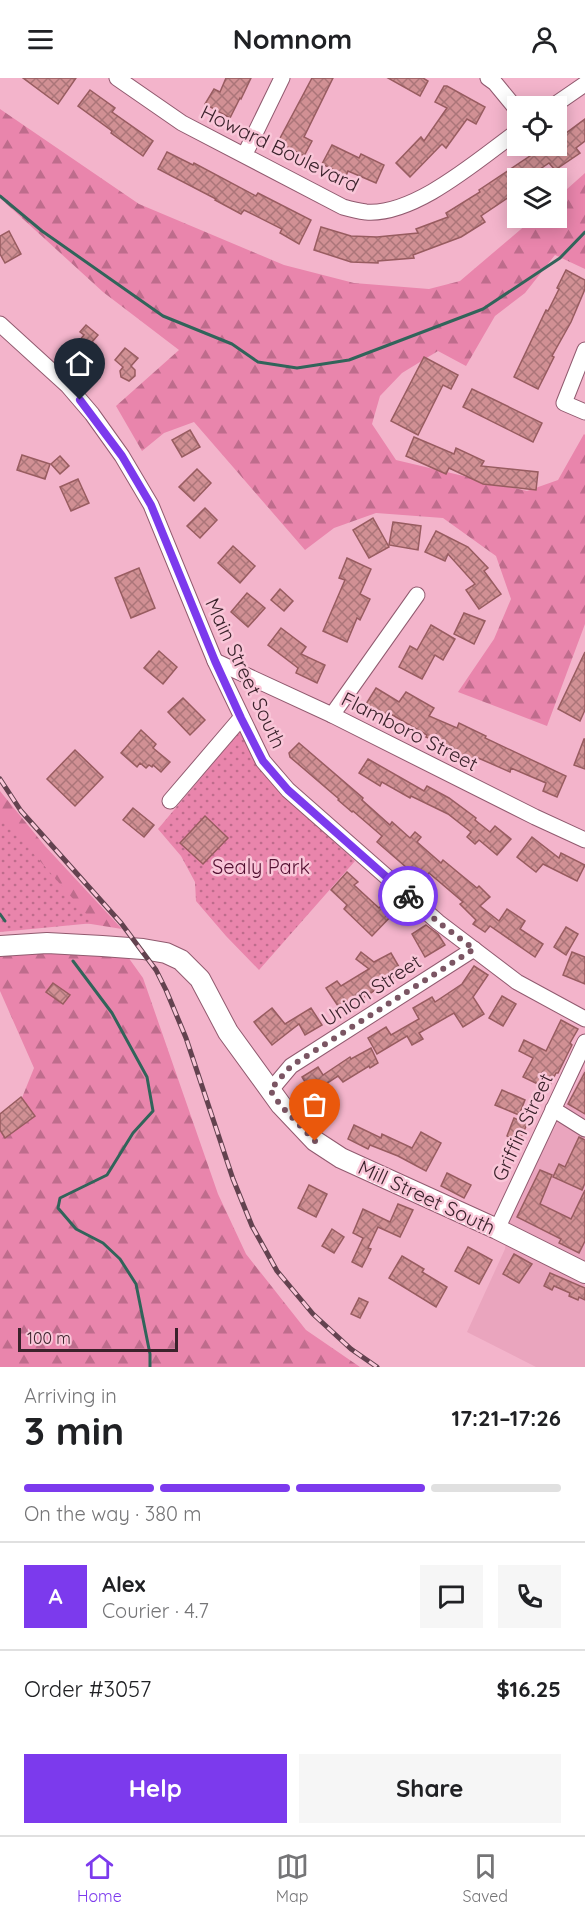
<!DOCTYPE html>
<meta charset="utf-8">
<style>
body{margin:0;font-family:Quicksand,sans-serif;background:#f6f6f6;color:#202124;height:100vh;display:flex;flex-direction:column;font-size:22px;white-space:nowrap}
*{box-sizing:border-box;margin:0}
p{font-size:20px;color:#757577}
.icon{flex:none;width:33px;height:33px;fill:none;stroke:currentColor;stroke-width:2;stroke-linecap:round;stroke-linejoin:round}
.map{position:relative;height:1289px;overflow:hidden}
.drawer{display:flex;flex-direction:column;background:#fff;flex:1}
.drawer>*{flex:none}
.tools{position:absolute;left:507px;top:18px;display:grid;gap:12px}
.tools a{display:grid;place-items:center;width:60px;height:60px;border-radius:0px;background:#fff;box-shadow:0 3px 15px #0003;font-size:30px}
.scale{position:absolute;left:18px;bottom:15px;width:160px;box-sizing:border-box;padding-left:6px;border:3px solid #3a222b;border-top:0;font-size:16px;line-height:21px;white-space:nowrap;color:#3a222b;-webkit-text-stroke:4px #f9c6d8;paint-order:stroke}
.pin{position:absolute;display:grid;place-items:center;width:51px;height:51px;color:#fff;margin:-62px -26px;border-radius:50% 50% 50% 0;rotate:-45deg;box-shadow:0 0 6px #0007}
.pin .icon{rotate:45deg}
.courier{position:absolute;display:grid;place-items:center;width:60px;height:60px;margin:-30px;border:4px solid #7c3aed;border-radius:50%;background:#fff;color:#222;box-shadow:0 2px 8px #0007}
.overview em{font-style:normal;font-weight:700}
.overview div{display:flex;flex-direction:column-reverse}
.overview{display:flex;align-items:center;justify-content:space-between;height:102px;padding:0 24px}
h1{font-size:39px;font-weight:700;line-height:45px}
.bar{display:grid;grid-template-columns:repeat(4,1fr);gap:9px 6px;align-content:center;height:72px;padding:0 24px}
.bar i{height:8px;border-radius:4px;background:#e0e0e0}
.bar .on{background:#7c3aed}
.bar p{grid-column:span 4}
.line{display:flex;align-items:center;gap:15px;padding:0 24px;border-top:2px solid #e0e0e0}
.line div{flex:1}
.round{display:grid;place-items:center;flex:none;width:63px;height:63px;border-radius:0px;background:#f6f6f6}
.button{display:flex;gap:12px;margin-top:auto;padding:12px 24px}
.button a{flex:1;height:69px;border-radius:0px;background:#7c3aed;color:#fff;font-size:24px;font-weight:700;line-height:69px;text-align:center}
.button a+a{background:#f6f6f6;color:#202124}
header{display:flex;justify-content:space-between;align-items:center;height:78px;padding:0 24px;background:#fff;font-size:27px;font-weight:700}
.tabs{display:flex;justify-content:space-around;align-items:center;height:84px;border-top:2px solid #e0e0e0;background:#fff;font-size:16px;color:#757577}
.tabs a{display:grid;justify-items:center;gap:3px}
.tabs .on{color:#7c3aed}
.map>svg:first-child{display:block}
</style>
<header><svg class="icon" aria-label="menu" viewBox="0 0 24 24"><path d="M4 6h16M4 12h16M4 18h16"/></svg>Nomnom<svg class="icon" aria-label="person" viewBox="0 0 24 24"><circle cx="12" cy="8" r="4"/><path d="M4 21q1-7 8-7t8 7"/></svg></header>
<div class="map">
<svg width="585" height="1289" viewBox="0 0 585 1289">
<defs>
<pattern id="forest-firs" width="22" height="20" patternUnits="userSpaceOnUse" patternTransform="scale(1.5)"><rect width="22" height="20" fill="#e985ac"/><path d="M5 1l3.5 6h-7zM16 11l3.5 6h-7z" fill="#be6c8c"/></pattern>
<pattern id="park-dots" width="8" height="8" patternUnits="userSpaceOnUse" patternTransform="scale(1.5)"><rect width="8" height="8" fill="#e985ac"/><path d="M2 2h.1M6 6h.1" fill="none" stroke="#be6c8c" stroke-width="1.8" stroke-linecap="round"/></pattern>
<pattern id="building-cross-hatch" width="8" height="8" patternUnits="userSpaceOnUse" patternTransform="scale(1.5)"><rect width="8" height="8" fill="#d19094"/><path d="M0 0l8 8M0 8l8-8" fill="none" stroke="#ab7579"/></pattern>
</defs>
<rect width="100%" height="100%" fill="#f3b4cb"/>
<polygon fill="#eaa5be" points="585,990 585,1289 536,1289 467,1254 505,1171 509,1139"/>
<g fill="url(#forest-firs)">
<polygon points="0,31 139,126 284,187 354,205 429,211 460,203 534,140 556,140 557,120 585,95 585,191 555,177 525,215 495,238 466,288 438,273 402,295 380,318 372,346 396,382 527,413 558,402 584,356 585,357 585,546 547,648 458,614 494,561 511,521 496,478 443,440 376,435 334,450 305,472 194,344 164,355 142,373 116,328 179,272 103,214 0,120"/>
<polygon points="0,713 45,768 122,851 35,837 0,837"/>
<polygon points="72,872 128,879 143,900 218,1116 246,1176 306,1252 360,1289 0,1289 0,1054 11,1047 34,990 0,913 0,877"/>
</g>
<g fill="url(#park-dots)">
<polygon points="241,652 287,720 355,783 259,892 226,858 196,823 195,804 181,778 158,751"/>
<polygon points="0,737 94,845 0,854"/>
</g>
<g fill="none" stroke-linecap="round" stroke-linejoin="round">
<g stroke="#31645a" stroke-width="3">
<polyline points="0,118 42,153 163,238 232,266 258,284 297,290 349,282 483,231 560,180 585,154"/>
<polyline points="0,836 5,843"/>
<polyline points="73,883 112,935 147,999 153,1033 133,1055 107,1097 60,1120 58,1130 76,1151 103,1165 120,1181 136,1206 150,1276 150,1289"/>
</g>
</g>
<g fill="url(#building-cross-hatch)" stroke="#985c60" stroke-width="1.5">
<polygon points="23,0 76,0 58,26"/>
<polygon points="226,0 251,0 241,21 240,20 230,40 205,26 214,11 220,14"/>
<polygon points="312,0 333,0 304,59 312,63 304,78 278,64"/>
<polygon points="388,0 423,0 428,3 420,18"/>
<polygon points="444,8 447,8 485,29 476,46 467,41 446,70 442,66 410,99 396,85 421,59 424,63 447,30 435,24"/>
<polygon points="90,12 115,30 112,34 153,63 143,78 111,55 112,53 78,28"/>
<polygon points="585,41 585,63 576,70 580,75 555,92 549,85 527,100 518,100 518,113 481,138 485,144 461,159 413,177 414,180 378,183 378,185 351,184 314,172 321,149 351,158 377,159 418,155 416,151 448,139 446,135 480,114 479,112 545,68 556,68 556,59 565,54 566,55"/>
<polygon points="332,67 359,80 361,76 384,87 376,105 348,93 346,98 322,86"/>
<polygon points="167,74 193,87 194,85 256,118 258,115 311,142 299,166 280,155 282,151 244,132 241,136 215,122 216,121 158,91"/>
<polygon points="9,153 21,176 5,185 0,176 0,158"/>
<polygon points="566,192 585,202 585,211 571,244 552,278 554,279 538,311 514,299 546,232 548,233 559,211 557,210"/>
<polygon points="86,247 98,257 92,264 96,267 87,278 75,268 84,257 80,254"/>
<polygon points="125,270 138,280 131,288 135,292 135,298 129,303 121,299 120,293 123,289 115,282"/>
<polygon points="424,279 458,297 451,311 443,307 418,357 391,343"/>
<polygon points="472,311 542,345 533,364 463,329"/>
<polygon points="190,352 200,369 182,379 172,362"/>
<polygon points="414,359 454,376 456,370 484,383 481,388 538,394 536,412 483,406 449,390 446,396 406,378"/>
<polygon points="22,377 50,386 45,401 17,392"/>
<polygon points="60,378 69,388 60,396 51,386"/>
<polygon points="197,391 211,405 194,423 179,409"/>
<polygon points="78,401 89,425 71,433 60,409"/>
<polygon points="205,430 217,442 200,460 187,448"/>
<polygon points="373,440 389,469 369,480 353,452"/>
<polygon points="393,444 421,448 418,472 389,467"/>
<polygon points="436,453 468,469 488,490 484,493 501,516 479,531 466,512 475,506 448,476 445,483 425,474"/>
<polygon points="233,468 255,488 240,505 218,485"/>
<polygon points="347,480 371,491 360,516 370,521 360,542 357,540 347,564 323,553 345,502 339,500"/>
<polygon points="139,490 155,530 131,540 115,500"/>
<polygon points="280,511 293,523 284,533 271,522"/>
<polygon points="247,515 265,530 248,549 231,534"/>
<polygon points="464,535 485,543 474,566 454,556"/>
<polygon points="431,547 455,561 443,582 435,577 422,601 399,589 410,568 417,572"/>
<polygon points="281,550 306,569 301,576 325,587 317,605 296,595 298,590 268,567"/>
<polygon points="159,573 177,589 163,606 144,590"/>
<polygon points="585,574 585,632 580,643 558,631"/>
<polygon points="376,610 399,624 406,614 434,630 429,638 457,650 459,645 486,658 485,660 566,698 557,719 543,713 546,705 511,690 510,694 476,679 474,682 438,666 439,664 426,659 427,657 389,635 386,638 366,626"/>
<polygon points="183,620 205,642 190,657 168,634"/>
<polygon points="141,652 156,666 153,670 170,684 161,694 153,687 152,689 149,687 146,690 140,685 137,689 121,675"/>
<polygon points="584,661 585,661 585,691 574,687"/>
<polygon points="299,665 363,720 362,722 390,747 392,744 410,760 415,754 421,759 417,764 441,785 443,782 477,810 479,808 490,819 480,828 499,843 507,831 525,843 520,851 543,866 535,879 490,848 485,854 473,846 476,842 460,826 463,824 429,795 422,803 377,764 382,758 353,733 352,734 338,722 339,721 290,679 289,675"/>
<polygon points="75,672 103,699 75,728 47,701"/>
<polygon points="368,681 424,713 427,708 449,720 476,740 475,742 490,754 495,748 511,761 497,777 479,762 475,766 467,759 471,754 448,736 411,718 410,720 382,704 380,708 359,695"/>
<polygon points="133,730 154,747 144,759 123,742"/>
<polygon points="205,738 228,760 203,786 180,765"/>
<polygon points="532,759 559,780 561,775 585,787 577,803 543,786 536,794 517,779"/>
<polygon points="347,794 358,804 354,807 379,830 384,825 394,835 372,858 344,831 347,827 331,812"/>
<polygon points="426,847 438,856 445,867 425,879 412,856"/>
<polygon points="566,849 578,856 566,877 554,869"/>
<polygon points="361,874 374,884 391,875 402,894 376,909 377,911 363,920 361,917 340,931 326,910 337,903 341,908 369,891 356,881"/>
<polygon points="572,874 585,879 585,906 563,897"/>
<polygon points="474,888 488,897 473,919 484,936 463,949 454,935 419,955 423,961 412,967 407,958 377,976 368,960 386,949 391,957 419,941 413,930 432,919 435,924 462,906"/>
<polygon points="53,905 70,917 63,926 46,914"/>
<polygon points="502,918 516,926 503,948 489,940"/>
<polygon points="272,930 285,946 311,930 322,947 305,957 299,946 272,967 254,944"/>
<polygon points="561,942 578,951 570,965 572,967 558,995 556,995 548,1011 523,999 533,980 519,973 524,962 546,973"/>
<polygon points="371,970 378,985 370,990 369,988 343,1004 338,998 312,1015 302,999 318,989 323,997 350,979 351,981"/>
<polygon points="585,994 585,1036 568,1026"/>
<polygon points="502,1012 525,1022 519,1037 495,1027"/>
<polygon points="21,1019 35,1038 5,1060 0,1052 0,1036"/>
<polygon points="514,1040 527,1046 519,1064 507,1058"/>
<polygon points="354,1047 381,1060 382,1056 412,1070 421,1054 441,1065 426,1093 398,1078 370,1067 368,1071 348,1061"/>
<polygon points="579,1059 585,1062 585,1105 582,1112 553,1099 559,1086 565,1089"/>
<polygon points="540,1092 552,1097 540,1126 571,1141 585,1112 585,1163 579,1175 559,1165 561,1161 517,1139"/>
<polygon points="447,1095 471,1107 464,1120 441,1108"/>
<polygon points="309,1107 327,1116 316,1139 298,1130"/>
<polygon points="398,1126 413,1132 400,1159 378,1149 368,1170 371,1171 362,1189 352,1184 363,1160 353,1155 363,1131 390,1144"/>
<polygon points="332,1151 344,1159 334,1175 322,1168"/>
<polygon points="468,1169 492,1182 479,1206 455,1193"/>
<polygon points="514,1176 532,1186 519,1205 503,1196"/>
<polygon points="402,1178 424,1191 422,1194 447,1209 436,1229 389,1200"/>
<polygon points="550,1195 585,1210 585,1222 579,1219 578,1222 569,1218 570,1215 554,1208 552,1212 544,1208"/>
<polygon points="359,1220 368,1224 360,1240 351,1236"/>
</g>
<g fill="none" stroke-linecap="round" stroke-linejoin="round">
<g stroke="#915a6f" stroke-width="17">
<g id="minor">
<path d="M 117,0 L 182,45 L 343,129 C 350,131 358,133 366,134 C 415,138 479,81 518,53"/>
<polyline points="488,0 495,5 518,33"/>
<polyline points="553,28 585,6"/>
<polyline points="245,76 282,0"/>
<polyline points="0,246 68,308 92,336 122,378 151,427 215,583 263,683 288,712 438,844 517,904 585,941"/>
<polyline points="585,272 564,325 585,334"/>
<polyline points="215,583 332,637 535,739 585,762"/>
<polyline points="332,637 417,517"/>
<polyline points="170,723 241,640"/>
<polyline points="270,1013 291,988 474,871"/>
<polyline points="553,1031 585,1051"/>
<polyline points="497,1151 585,964"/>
</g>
</g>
<g stroke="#915a6f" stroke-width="22">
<polyline id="major" points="0,868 47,865 102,868 143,871 166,875 181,882 200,901 228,954 281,1027 315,1063 341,1080 497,1151 585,1195"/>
</g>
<use href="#minor" stroke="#fff" stroke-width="15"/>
<use href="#major" stroke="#fff" stroke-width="20"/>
<g stroke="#63424f" stroke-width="5">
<polyline id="rail" points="0,701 21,733 121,845 156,892 166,912 186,960 233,1101 252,1148 277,1193 313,1236 351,1271 377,1289"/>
</g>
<use href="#rail" stroke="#f9c6d8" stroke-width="3" stroke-dasharray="9" stroke-linecap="butt"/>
</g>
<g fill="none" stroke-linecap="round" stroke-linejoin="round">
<polyline stroke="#7b5563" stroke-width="6" stroke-dasharray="0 10.8" points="315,1063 281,1028 270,1012 291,988 474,871 438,844 408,818"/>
<polyline stroke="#7c3aed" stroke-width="8" points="80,322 122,378 151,427 215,583 241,640 263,683 288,712 408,818"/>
</g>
<g text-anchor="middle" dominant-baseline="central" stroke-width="5" stroke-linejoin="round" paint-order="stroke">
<g font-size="20" fill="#3a222b" stroke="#f9c6d8">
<text transform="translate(280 70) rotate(26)">Howard Boulevard</text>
<text transform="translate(246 595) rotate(65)">Main Street South</text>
<text transform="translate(410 653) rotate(27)">Flamboro Street</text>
<text transform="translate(371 912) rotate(-33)">Union Street</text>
<text transform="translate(522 1049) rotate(-65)">Griffin Street</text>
<text transform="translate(427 1119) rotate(25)">Mill Street South</text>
</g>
<g font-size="20" fill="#531031" stroke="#f9c6d8">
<text x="261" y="788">Sealy Park</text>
</g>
</g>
</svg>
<div class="tools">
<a><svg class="icon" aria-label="locate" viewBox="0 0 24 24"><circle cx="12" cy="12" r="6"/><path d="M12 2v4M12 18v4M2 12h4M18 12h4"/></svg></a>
<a><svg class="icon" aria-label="layers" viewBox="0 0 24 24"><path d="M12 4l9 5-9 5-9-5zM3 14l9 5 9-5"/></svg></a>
</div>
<div class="scale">100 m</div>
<div class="pin" style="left:315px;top:1063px;background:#ea580c"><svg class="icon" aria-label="bag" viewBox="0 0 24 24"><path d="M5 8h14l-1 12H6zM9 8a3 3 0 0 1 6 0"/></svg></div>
<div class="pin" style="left:80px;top:322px;background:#1f2937"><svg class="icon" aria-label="home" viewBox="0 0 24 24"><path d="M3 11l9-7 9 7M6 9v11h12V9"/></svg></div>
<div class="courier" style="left:408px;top:818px"><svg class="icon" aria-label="bike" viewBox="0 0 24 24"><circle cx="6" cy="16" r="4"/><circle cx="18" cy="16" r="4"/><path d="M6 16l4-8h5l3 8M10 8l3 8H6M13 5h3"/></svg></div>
</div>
<section class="drawer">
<div class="overview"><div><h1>3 min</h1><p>Arriving in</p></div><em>17:21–17:26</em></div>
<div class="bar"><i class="on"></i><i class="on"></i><i class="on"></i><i></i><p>On the way · 380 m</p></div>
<div class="line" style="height:108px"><b class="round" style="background:#7c3aed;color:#fff">A</b><div><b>Alex</b><p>Courier · 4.7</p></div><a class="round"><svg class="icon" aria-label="chat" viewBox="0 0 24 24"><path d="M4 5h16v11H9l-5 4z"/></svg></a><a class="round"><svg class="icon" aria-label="phone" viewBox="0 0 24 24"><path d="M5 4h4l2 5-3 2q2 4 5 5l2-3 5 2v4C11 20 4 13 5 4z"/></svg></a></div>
<div class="line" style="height:78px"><div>Order #3057</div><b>$16.25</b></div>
<div class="button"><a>Help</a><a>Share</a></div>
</section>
<nav class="tabs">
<a class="on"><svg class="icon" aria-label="home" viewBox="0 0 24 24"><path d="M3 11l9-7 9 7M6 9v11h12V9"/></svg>Home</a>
<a><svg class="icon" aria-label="map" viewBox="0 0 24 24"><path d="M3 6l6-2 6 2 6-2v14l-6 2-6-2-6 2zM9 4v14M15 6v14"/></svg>Map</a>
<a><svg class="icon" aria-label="saved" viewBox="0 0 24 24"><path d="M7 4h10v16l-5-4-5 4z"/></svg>Saved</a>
</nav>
